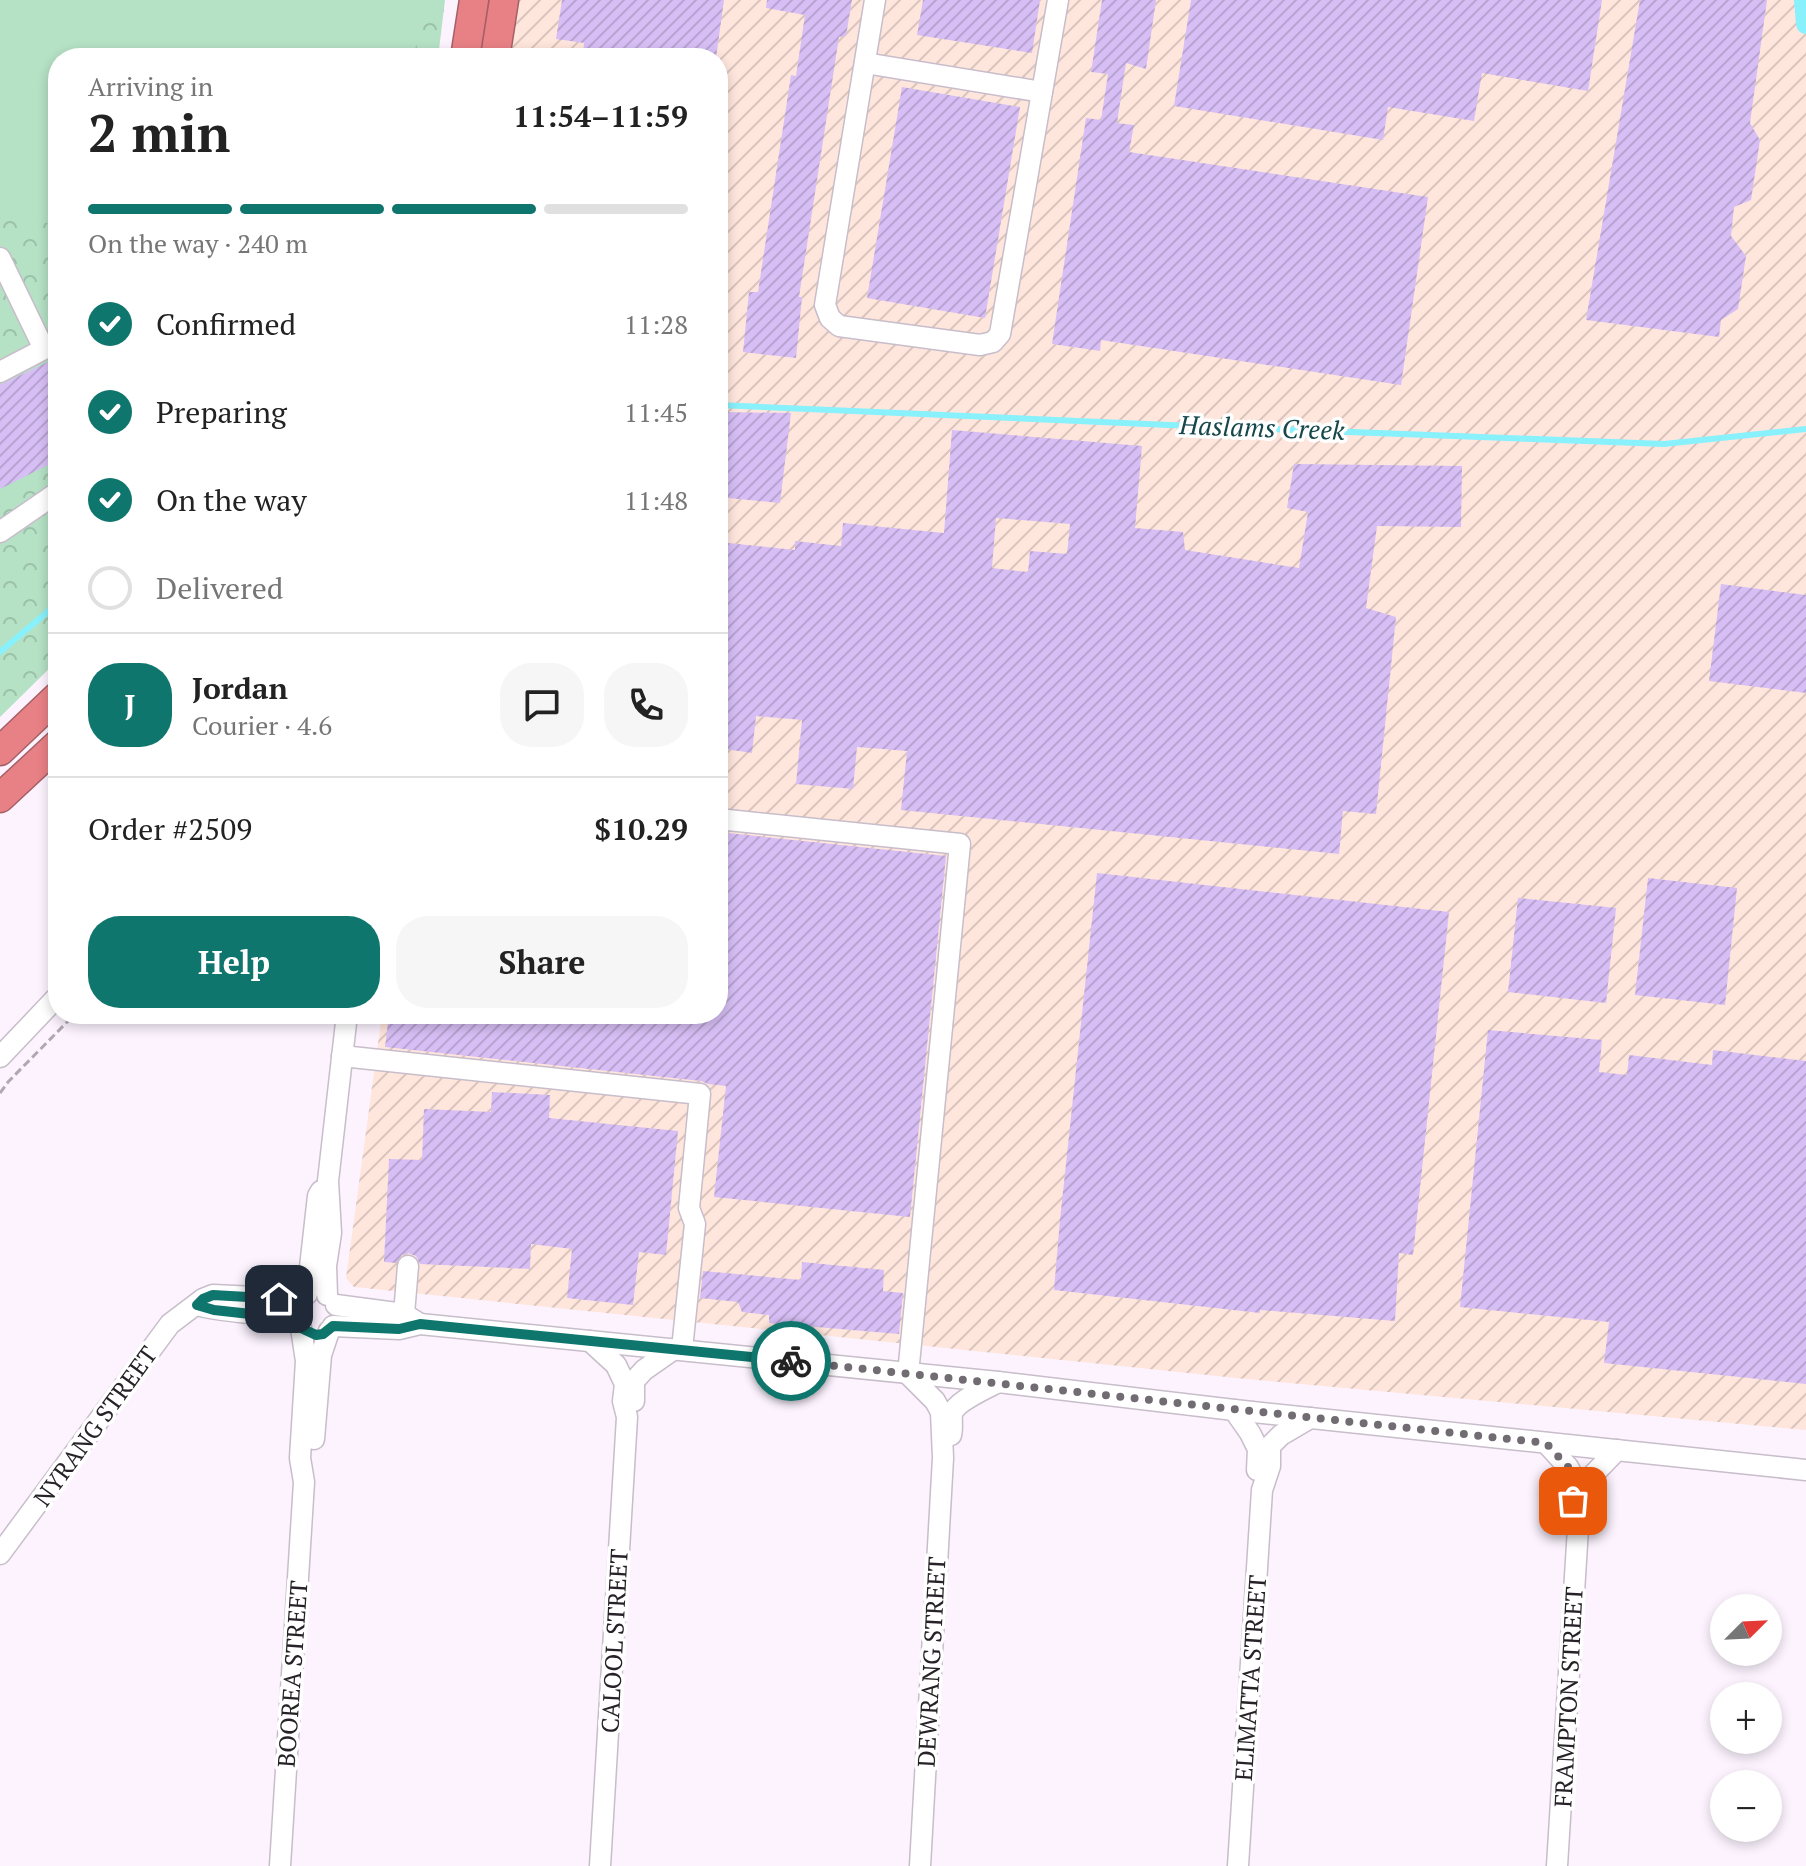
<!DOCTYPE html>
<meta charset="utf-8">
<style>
body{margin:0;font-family:"PT Serif",serif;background:#f6f6f6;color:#222;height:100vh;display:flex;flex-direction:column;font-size:30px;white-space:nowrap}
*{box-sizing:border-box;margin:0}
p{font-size:26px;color:#767676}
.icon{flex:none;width:44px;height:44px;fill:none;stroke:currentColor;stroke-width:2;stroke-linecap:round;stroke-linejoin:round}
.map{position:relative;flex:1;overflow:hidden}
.side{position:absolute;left:48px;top:48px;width:680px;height:976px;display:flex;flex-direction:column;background:#fff;border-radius:32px;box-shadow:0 4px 12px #0003}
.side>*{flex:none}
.needle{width:52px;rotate:66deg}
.buttons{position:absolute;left:1710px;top:1594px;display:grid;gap:16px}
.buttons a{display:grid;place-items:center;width:72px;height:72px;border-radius:50%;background:#fff;box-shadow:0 4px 12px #0003;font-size:40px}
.pin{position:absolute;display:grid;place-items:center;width:68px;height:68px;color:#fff;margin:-34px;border-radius:16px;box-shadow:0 4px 12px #0006}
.courier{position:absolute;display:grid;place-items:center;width:80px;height:80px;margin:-40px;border:6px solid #0f766e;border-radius:50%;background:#fff;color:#222;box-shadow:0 2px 10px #0007}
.summary em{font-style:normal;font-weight:800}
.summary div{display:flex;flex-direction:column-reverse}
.summary{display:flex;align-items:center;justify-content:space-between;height:136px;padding:0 40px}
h1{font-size:52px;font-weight:800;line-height:60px}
.bar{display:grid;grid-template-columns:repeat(4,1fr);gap:12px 8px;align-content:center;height:96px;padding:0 40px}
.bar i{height:10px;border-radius:6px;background:#e0e0e0}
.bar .selected{background:#0f766e}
.bar p{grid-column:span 4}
.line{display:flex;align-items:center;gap:20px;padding:0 40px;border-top:2px solid #e0e0e0}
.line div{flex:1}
.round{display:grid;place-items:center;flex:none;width:84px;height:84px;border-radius:32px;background:#f6f6f6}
ol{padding:0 40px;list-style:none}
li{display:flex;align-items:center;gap:24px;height:88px}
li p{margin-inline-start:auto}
li .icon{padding:8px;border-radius:50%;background:#0f766e;color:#fff;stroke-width:4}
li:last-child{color:#767676}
li i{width:44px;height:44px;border:4px solid #e0e0e0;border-radius:50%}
.primary-button{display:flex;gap:16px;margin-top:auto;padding:16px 40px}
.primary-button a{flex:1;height:92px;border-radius:32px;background:#0f766e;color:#fff;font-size:32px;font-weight:800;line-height:92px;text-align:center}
.primary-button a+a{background:#f6f6f6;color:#222}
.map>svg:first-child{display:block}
</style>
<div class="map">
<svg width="1806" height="1866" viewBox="0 0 1806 1866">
<defs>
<pattern id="industrial-furrows" width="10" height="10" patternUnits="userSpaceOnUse" patternTransform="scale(2)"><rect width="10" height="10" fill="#ffe6dd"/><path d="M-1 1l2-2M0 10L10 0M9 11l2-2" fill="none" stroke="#dac5be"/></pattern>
<pattern id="park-crowns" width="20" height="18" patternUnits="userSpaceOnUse" patternTransform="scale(2)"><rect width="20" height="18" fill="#b5e1c5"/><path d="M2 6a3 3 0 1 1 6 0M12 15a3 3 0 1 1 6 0" fill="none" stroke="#9cc1a9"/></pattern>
<pattern id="building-hatch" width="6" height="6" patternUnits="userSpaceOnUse" patternTransform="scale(2)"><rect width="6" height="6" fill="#d7bff5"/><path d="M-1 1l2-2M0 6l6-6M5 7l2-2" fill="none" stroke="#b8a4d2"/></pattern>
</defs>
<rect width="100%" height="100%" fill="#fcf3fe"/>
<polygon fill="url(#industrial-furrows)" points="504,0 1806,0 1806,1430 1246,1379 354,1287 346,1278 382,1014 718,1014 718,58 495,58"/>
<polygon fill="url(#park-crowns)" points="0,0 445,0 438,58 58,58 58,660 0,717"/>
<polygon fill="#b5e1c5" points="0,0 431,0 412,58 58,58 58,227 28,216 0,196"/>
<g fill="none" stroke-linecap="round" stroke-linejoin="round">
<g stroke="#88f1fc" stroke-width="6">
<polyline points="718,405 1169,425 1664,444 1806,429"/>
<polyline points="0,652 58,603"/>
</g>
<polyline stroke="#88f1fc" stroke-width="20" points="1804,0 1806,24"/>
</g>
<g fill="url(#building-hatch)" fill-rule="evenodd">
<polygon points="562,0 724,0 716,58 602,58 583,55 584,43 556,39"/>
<polygon points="767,0 852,0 846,36 839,37 799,297 802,297 796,358 743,352 749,292 758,292 791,75 796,76 805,15 766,8"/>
<polygon points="923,0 1040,0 1032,53 917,35"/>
<polygon points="1102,0 1156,0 1146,69 1126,63 1117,123 1134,125 1129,152 1428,197 1401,385 1101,340 1100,351 1052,344 1086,118 1101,120 1108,74 1091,72"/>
<polygon points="1191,0 1602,0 1588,91 1482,73 1474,121 1388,107 1383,140 1174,106"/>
<polygon points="1640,0 1767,0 1750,123 1760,140 1751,200 1734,207 1731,236 1746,256 1738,309 1721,320 1719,337 1586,320"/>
<polygon points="902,87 1020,107 985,318 867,298"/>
<polygon points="58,351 58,460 0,489 0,385 50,361"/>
<polygon points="718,412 791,413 780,503 718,497"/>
<path d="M 952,430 L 1142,446 L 1135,528 L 1183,532 L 1185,550 L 1299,568 L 1308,512 L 1287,508 L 1294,464 L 1462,466 L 1461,527 L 1377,526 L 1366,608 L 1396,617 L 1376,814 L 1343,811 L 1339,854 L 901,810 L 907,751 L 857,747 L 853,789 L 796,784 L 802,720 L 756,716 L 752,753 L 718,748 L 718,542 L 795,550 L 795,541 L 841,546 L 843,523 L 944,533 ZM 996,518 L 1070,524 L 1067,554 L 1030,551 L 1028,572 L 992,568 Z"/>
<polygon points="1721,584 1806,595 1806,693 1709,681"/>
<polygon points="718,832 946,856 910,1217 714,1197 726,1086 708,1084 701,1081 385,1047 389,1014 718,1014"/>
<polygon points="1097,873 1449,912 1413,1255 1399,1253 1395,1321 1260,1310 1260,1313 1054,1290 1060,1220"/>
<polygon points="1648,878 1737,888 1725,1005 1635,995"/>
<polygon points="1518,898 1616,908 1606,1003 1508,992"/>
<polygon points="1488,1030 1602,1040 1599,1072 1627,1075 1629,1055 1712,1065 1713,1050 1806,1061 1806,1384 1604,1363 1609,1322 1460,1307"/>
<polygon points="492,1092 550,1095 549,1118 678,1131 666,1255 639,1252 633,1305 567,1298 572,1249 531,1244 530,1269 420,1264 416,1256 408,1253 402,1255 396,1263 384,1262 389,1159 422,1160 424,1109 491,1112"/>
<polygon points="802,1262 884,1270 883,1291 903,1293 899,1334 769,1323 769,1315 742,1312 738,1302 700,1298 703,1271 801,1280"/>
</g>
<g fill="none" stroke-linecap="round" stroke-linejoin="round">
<g stroke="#c8bdca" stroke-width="23">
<g id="minor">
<polyline points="875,0 825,305 830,318 839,326 980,345 993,342 1000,334 1058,0"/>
<polyline points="865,63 1042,92"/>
<polyline points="0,258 44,349 0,372"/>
<polyline points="0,532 58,492"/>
<polyline points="718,819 960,844 908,1374"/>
<polyline points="342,1056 700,1094 689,1208 695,1224 682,1349"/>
<polyline points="0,1057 58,996"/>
<polyline points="307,1294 318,1196 321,1191"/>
<polyline points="327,1295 326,1266 331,1233 328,1181 347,1014"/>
<path d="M 197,1305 C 229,1314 264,1311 296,1321"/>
<polyline points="336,1305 404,1314 420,1324"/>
<polyline points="404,1314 408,1266"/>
<polyline points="333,1326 399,1329 420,1324 998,1382 1234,1410 1806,1470"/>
<polyline points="590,1341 616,1365 625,1384 623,1401 627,1417 600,1866"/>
<polyline points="908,1374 935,1401 941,1412 943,1458 920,1866"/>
<polyline points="634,1401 634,1381 644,1370 674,1349"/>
<polyline points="1234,1410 1250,1433 1258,1449 1257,1470"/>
<path d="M 951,1435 C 953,1428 951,1421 952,1414 C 956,1401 986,1389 998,1382"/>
<polyline points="314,1439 321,1355 329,1331"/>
<polyline points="1546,1443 1568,1467 1575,1480 1573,1501"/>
<polyline points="0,1554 170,1324 203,1299 213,1295 300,1299"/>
<polyline points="280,1866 304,1482 300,1458 306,1361 301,1328"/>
<polyline points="1238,1866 1262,1490 1270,1466 1270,1446 1281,1435 1310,1418"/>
<polyline points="1557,1866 1578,1528 1586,1499 1586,1482 1617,1450"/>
</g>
</g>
<g stroke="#a46065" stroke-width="31">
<g id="highway">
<polyline points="465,58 474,0"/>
<polyline points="495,58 504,0"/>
<polyline points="0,751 58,696"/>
<polyline points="0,798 58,744"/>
</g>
</g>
<polyline stroke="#afa8b1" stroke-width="3" stroke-dasharray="8 4" stroke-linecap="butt" points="0,1093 8,1082 75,1014"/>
<use href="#minor" stroke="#fff" stroke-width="20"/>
<use href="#highway" stroke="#e88186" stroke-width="28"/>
</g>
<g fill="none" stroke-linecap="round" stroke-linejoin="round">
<polyline stroke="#716b72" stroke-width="8" stroke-dasharray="0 14.4" points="791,1361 1546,1443 1568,1467 1575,1480 1573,1501"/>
<polyline stroke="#0f766e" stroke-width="10" points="279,1299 213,1295 203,1299 197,1305 214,1310 287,1318 296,1321 301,1328 316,1335 323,1334 333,1326 399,1329 420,1324 791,1361"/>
</g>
<g text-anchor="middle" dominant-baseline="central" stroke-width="7" stroke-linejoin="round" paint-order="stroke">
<g font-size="24" fill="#262227" stroke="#fff">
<text transform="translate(95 1426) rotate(-54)">NYRANG STREET</text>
<text transform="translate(614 1641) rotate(-87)">CALOOL STREET</text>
<text transform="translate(931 1662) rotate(-87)">DEWRANG STREET</text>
<text transform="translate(292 1674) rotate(-86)">BOOREA STREET</text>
<text transform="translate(1250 1678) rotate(-86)">ELIMATTA STREET</text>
<text transform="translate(1568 1697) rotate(-87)">FRAMPTON STREET</text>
</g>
<g font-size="26" font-style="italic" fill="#16474b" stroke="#fff">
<text transform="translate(1262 427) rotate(2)">Haslams Creek</text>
</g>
</g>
</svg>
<div class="buttons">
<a><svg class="needle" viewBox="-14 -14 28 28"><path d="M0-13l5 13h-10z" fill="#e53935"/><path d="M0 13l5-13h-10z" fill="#767676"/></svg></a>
<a>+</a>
<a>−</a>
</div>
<div class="pin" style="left:1573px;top:1501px;background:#ea580c"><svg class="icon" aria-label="bag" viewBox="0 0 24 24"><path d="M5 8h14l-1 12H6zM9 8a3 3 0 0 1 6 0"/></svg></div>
<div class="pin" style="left:279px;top:1299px;background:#1f2937"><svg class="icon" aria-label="home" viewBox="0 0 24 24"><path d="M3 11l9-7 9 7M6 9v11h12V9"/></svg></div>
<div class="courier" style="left:791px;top:1361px"><svg class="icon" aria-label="bike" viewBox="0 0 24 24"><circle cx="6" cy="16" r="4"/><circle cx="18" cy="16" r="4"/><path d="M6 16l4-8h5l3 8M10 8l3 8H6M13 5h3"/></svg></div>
<section class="side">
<div class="summary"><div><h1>2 min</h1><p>Arriving in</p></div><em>11:54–11:59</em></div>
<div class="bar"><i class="selected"></i><i class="selected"></i><i class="selected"></i><i></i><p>On the way · 240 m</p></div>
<ol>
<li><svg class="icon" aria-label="check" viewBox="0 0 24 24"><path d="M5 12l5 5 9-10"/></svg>Confirmed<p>11:28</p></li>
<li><svg class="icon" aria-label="check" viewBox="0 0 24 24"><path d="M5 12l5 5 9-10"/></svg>Preparing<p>11:45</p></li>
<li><svg class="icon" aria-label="check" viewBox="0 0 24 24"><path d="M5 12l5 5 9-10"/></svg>On the way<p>11:48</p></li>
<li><i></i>Delivered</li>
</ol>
<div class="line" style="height:144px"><b class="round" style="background:#0f766e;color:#fff">J</b><div><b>Jordan</b><p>Courier · 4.6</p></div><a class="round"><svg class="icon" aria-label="chat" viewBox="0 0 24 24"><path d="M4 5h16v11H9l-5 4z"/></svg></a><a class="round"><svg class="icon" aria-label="phone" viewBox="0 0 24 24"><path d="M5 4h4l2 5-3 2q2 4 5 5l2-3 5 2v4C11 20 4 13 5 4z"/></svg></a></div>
<div class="line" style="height:104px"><div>Order #2509</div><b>$10.29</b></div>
<div class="primary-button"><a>Help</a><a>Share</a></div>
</section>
</div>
